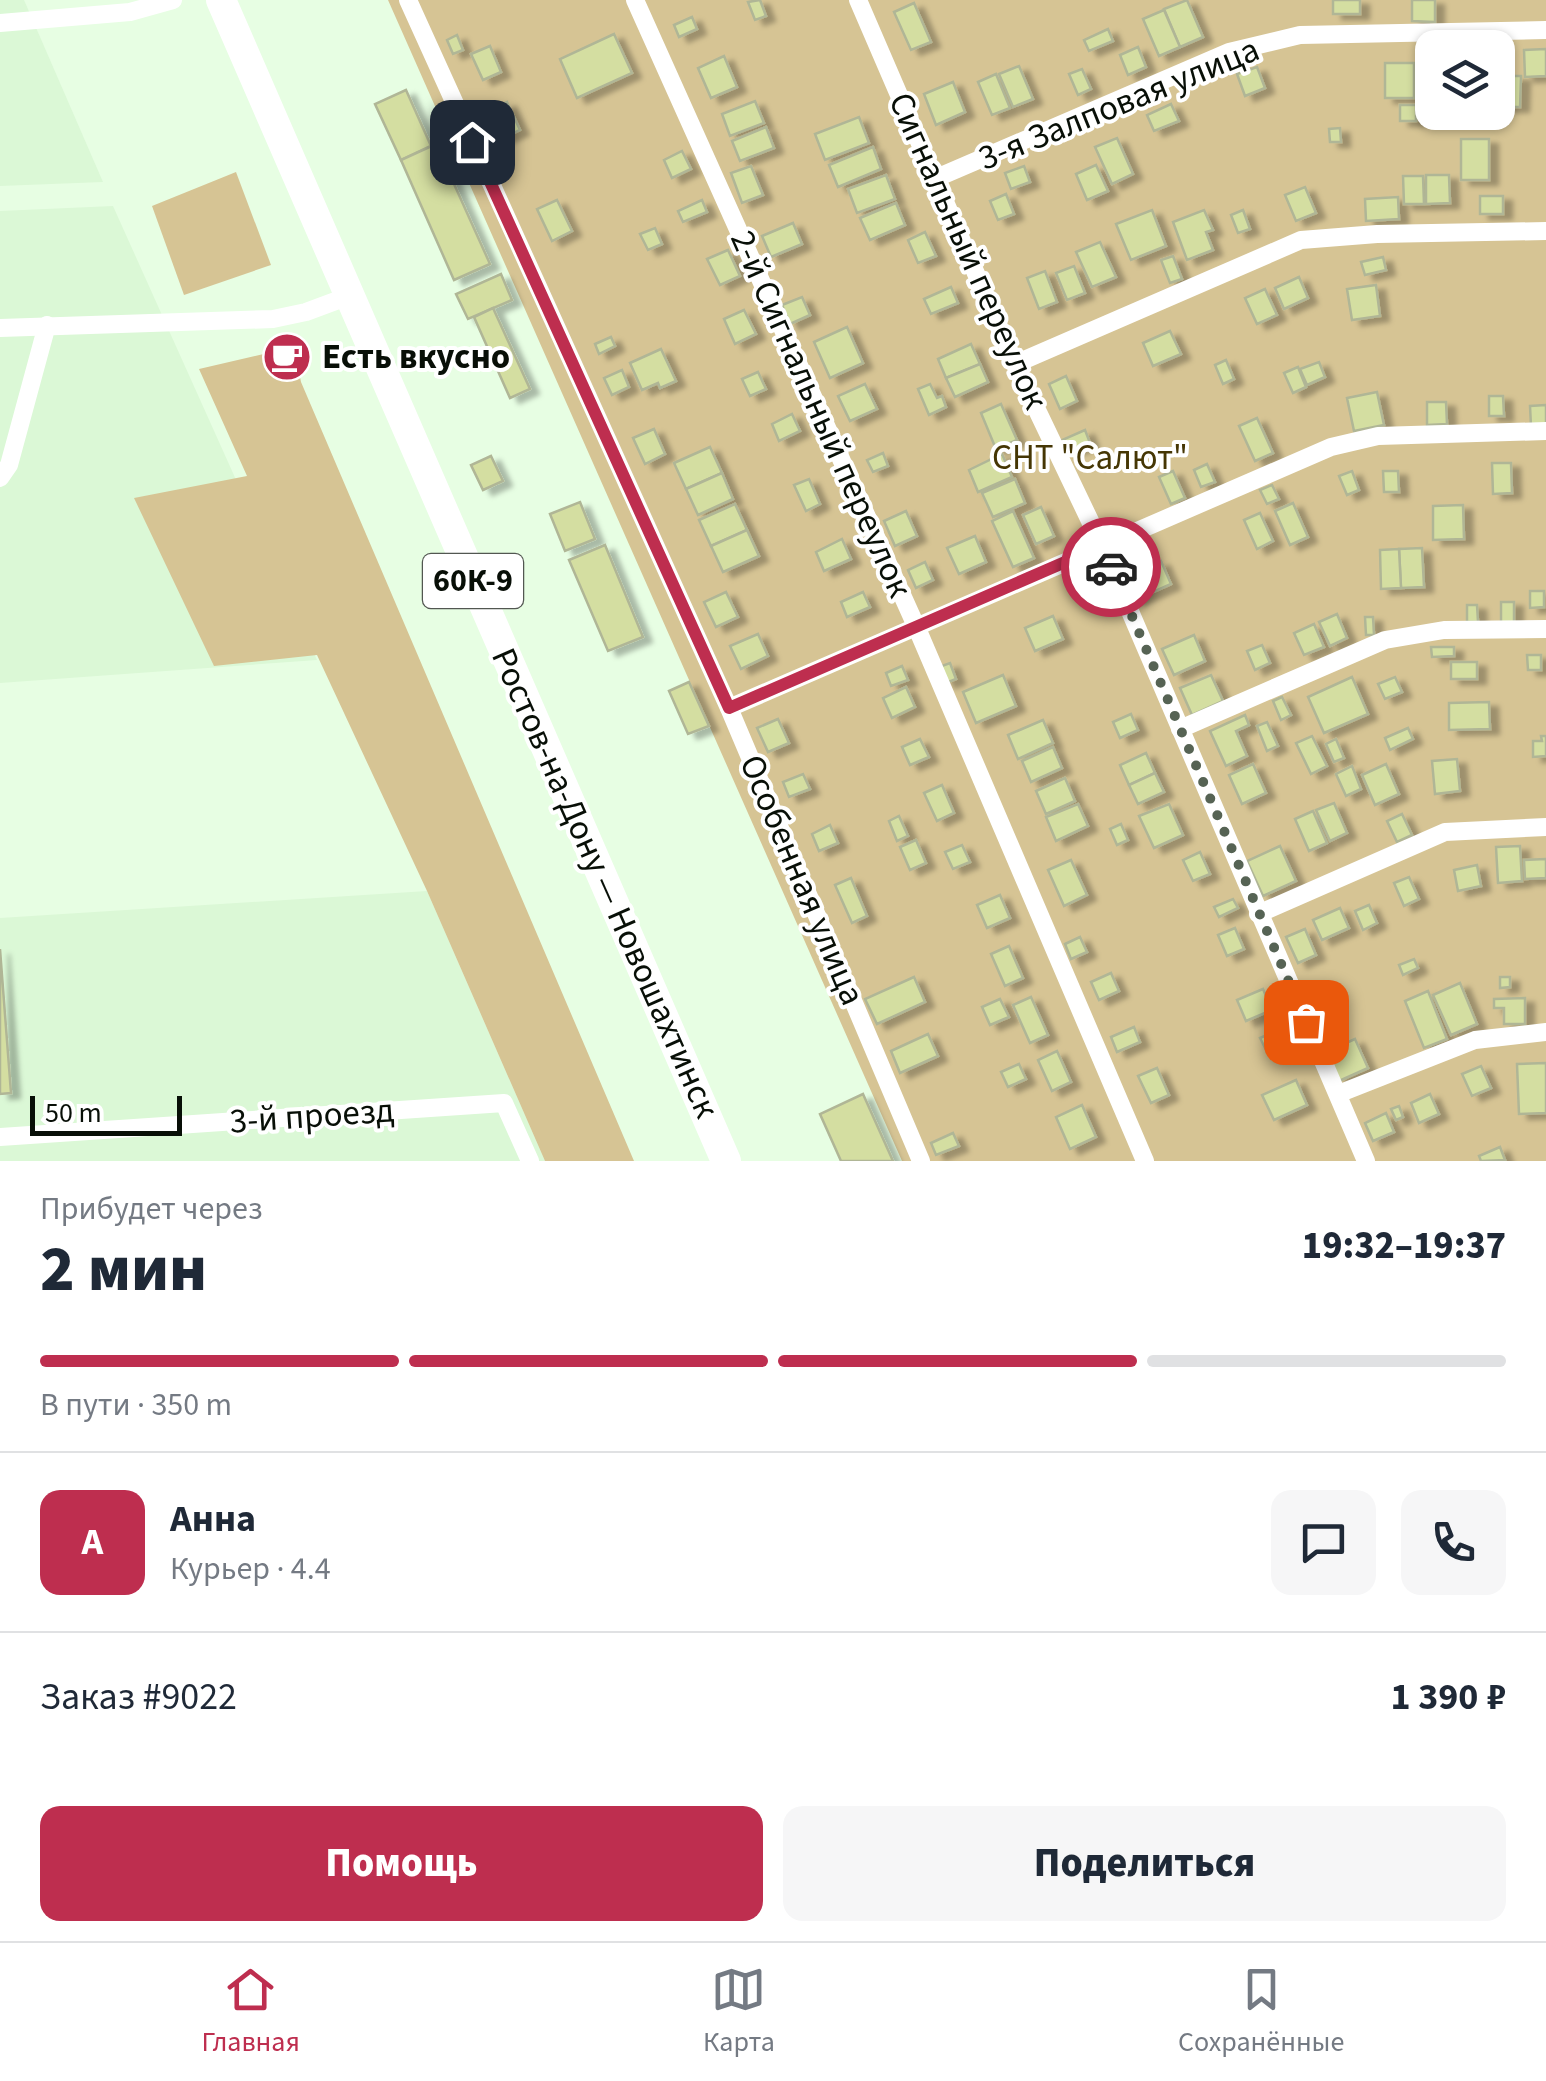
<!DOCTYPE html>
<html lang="ru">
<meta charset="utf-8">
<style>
body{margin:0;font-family:"Source Sans 3",sans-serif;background:#f6f6f7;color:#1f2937;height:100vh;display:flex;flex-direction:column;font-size:38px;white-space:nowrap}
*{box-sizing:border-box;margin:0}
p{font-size:32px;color:#747a83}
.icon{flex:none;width:55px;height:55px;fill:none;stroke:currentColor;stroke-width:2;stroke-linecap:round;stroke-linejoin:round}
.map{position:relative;height:1161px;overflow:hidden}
.drawer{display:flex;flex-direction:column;background:#fff;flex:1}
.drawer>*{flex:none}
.controls{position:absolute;left:1415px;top:30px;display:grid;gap:20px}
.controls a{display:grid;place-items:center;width:100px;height:100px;border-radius:20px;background:#fff;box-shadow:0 2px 8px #0004;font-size:50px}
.scale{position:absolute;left:30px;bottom:25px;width:152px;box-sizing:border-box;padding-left:10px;border:5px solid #080f07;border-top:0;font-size:28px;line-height:35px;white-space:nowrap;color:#080f07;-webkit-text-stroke:8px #fff;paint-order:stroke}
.pin{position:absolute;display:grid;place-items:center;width:85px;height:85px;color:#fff;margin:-42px;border-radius:20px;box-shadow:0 5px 15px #0006}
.courier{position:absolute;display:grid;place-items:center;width:100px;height:100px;margin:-50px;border:8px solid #be2e4f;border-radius:50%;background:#fff;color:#222;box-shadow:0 2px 12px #0007}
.overview em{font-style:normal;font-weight:800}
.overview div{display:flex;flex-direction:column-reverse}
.overview{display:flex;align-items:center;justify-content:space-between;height:170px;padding:0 40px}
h1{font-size:65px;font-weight:800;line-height:75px}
.bar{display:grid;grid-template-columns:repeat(4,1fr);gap:15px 10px;align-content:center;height:120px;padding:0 40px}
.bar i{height:12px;border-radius:8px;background:#e0e1e3}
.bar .on{background:#be2e4f}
.bar p{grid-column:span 4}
.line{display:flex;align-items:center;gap:25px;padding:0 40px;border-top:2px solid #e0e1e3}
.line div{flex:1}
.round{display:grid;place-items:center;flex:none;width:105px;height:105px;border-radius:20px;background:#f6f6f7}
.cta{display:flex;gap:20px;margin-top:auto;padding:20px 40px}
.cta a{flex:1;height:115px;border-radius:20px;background:#be2e4f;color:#fff;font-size:40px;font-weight:800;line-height:115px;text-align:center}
.cta a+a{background:#f6f6f7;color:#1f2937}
.tab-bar{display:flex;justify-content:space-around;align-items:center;height:140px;border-top:2px solid #e0e1e3;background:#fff;font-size:28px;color:#747a83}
.tab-bar a{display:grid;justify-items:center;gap:5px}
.tab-bar .on{color:#be2e4f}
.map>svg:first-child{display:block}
</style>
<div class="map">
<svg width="1546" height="1161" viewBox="0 0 1546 1161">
<defs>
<filter id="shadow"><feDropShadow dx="9" dy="5" stdDeviation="2.5" flood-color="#0004"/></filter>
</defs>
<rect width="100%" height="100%" fill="#e7fee3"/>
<g fill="#dbf8d6">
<polygon points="0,0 24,0 103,182 0,186"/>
<polygon points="113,206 317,660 0,683 0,211"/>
<polygon points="427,891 545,1161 0,1161 0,918"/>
</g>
<g fill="#d6c494" fill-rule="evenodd">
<path d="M 388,0 L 1546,0 L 1546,1161 L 902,1161 ZM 1432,48 L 1498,48 L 1498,112 L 1432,112 Z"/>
<polygon points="236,172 271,265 184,295 152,206"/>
<polygon points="294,347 301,382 634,1161 545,1161 427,891 317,655 214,666 134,498 247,476 199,369"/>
</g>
<g fill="#d4dea1" stroke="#b0b696" stroke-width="2.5" filter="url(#shadow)">
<polygon points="760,0 766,16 755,20 748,2"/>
<polygon points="1187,0 1203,37 1180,47 1164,9"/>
<rect x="1333" y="0" width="27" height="14"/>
<polygon points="1412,0 1435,0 1435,22 1412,21"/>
<polygon points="914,3 931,42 911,50 894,12"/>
<polygon points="1164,10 1180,47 1159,56 1143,19"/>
<polygon points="692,17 697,29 679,37 674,25"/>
<polygon points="1108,29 1113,41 1089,51 1084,40"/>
<polygon points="614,34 632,73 577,98 560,59"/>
<polygon points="457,35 463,50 453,54 447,40"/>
<polygon points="490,46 501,72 483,80 471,54"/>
<polygon points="1138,47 1146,67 1128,75 1120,55"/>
<polygon points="1546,49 1546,76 1525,77 1524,50"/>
<polygon points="724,56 737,87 711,98 698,68"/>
<rect x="1385" y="63" width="29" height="35"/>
<polygon points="1019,66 1033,99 1013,107 999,74"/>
<polygon points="1257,67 1265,88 1245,96 1237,74"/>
<polygon points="1082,69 1091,89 1078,95 1069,74"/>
<polygon points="996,74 1010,108 992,115 978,82"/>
<polygon points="1499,76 1521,76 1520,107 1498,107"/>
<polygon points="953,82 965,112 936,125 924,94"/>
<polygon points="406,90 431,146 401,160 375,104"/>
<polygon points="755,101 764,123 730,136 722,114"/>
<polygon points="507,102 520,130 501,139 488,111"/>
<polygon points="1171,104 1179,121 1154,131 1147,115"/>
<rect x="1400" y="105" width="16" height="16"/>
<polygon points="859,117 869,143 825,160 815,134"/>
<polygon points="766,127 774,148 740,161 732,141"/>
<polygon points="1340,128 1341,142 1330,142 1329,129"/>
<polygon points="1117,138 1133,174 1112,184 1095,147"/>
<rect x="1461" y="139" width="28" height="41"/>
<polygon points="436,144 490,264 454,280 401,160"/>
<polygon points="873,147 881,169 838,187 829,165"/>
<polygon points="682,151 691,169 672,178 664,160"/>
<polygon points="1096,165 1108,191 1087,200 1076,174"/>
<polygon points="751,166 763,195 742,203 731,173"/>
<polygon points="1024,166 1030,182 1011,189 1005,173"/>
<polygon points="886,175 895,199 857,213 848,189"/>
<polygon points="1426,175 1449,175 1450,203 1426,204"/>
<polygon points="1403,176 1423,176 1424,204 1404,204"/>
<polygon points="1305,187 1316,213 1296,221 1285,195"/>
<polygon points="1006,194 1014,214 998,220 990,201"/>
<rect x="1480" y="196" width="23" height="18"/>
<polygon points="1398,197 1399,219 1366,221 1365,199"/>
<polygon points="557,200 572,231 552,241 537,209"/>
<polygon points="702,200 707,212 683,222 678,211"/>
<polygon points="896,203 905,225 870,240 860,218"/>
<polygon points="1152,210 1166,246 1131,260 1116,224"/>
<polygon points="1204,210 1213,230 1206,232 1213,250 1187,260 1173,222"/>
<polygon points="1243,210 1250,229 1238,233 1231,215"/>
<polygon points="793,223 802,244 771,257 762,236"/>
<polygon points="655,228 662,244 648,250 640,234"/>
<polygon points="925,232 936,256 918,263 908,240"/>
<polygon points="1100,242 1116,277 1092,287 1076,252"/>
<polygon points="728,250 740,276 720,285 707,259"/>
<polygon points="1173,256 1182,279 1170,283 1161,260"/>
<polygon points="1383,257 1386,270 1365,275 1361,262"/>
<polygon points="1074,266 1085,293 1067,300 1056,273"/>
<polygon points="1045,271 1057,302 1039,309 1027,278"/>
<polygon points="501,274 512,300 468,319 456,294"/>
<polygon points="1299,277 1308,298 1284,309 1275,288"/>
<polygon points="1376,285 1380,316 1352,320 1347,289"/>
<polygon points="951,287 958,303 931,314 924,299"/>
<polygon points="1265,289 1277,315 1257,324 1245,298"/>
<polygon points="802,297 810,315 790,324 782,305"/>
<polygon points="493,308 530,389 510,398 474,317"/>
<polygon points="744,310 756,334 735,344 724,319"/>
<polygon points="847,327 863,363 830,378 814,342"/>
<polygon points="1170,331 1181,354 1153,366 1143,343"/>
<polygon points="611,337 615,346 599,354 595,344"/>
<polygon points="971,344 980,364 946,378 938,359"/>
<polygon points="661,349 676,381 660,388 658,383 642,390 630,363"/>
<polygon points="1226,360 1234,379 1223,384 1215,365"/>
<polygon points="1319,362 1325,377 1307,385 1300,369"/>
<polygon points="980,364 988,382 955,397 946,378"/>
<polygon points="1298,367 1306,387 1293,393 1284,373"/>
<polygon points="622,370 629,387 612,395 604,378"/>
<polygon points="758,372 766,389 750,396 742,379"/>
<polygon points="1066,376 1077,401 1060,409 1049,384"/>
<polygon points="865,384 877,409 850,421 838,396"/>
<polygon points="930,384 937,398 942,396 946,407 929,415 918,389"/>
<polygon points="1377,392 1384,425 1354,431 1347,398"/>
<polygon points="1489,396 1503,396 1504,416 1489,416"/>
<polygon points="1427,402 1446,402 1447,424 1427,425"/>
<polygon points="1001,404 1017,440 996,449 981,413"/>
<polygon points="1546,405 1546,426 1531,426 1530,406"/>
<polygon points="792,414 800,431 779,441 772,424"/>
<polygon points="1257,418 1273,453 1255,461 1239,426"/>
<polygon points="654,429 665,454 645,464 633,438"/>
<polygon points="1085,430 1090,443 1068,452 1062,440"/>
<polygon points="710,447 722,473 686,489 674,463"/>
<polygon points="883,453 888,466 873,472 867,460"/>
<polygon points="1002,454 1012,477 978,492 969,470"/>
<polygon points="491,456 503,481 483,490 471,465"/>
<polygon points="1492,463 1511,463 1512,493 1493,494"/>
<polygon points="1207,464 1215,482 1201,487 1194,470"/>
<polygon points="1173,471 1185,498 1171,504 1159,477"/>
<polygon points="1352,471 1359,490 1347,495 1339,476"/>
<polygon points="1383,471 1398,471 1399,492 1384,492"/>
<polygon points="722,473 733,499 698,515 686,489"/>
<polygon points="809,479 820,504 806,511 794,485"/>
<polygon points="1015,479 1025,503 993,517 982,493"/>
<polygon points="1272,485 1279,499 1267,504 1260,490"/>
<polygon points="580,502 595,539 565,551 550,514"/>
<polygon points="1293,503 1308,537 1290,545 1275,511"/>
<polygon points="735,504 747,530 711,546 699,520"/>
<polygon points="1463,505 1464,539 1433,540 1433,506"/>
<polygon points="1041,507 1054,536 1036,544 1023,515"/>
<polygon points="906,511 917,536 895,546 884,521"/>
<polygon points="1013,511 1034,558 1013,567 992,521"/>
<polygon points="1260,513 1273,541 1257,549 1244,520"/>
<polygon points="747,530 759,556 723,572 711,546"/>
<polygon points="975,536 986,562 959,574 947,548"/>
<polygon points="842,539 851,559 824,571 816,552"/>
<polygon points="605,545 643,637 608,651 569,560"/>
<polygon points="1143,546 1152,565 1140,570 1132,552"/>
<polygon points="1422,548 1424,587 1401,588 1399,549"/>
<polygon points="1399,549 1401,588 1381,589 1380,550"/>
<polygon points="1161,561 1171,584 1135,600 1125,577"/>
<polygon points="925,562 933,580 916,588 908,570"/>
<polygon points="1530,591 1544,591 1544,607 1530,608"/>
<polygon points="726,592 738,617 716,627 704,602"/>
<polygon points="863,592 870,607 847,617 841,602"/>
<rect x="1501" y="602" width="13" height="22"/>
<polygon points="1467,605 1477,605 1478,622 1467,622"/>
<polygon points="1337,614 1347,638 1330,646 1319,622"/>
<polygon points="1053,616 1063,639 1035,651 1025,628"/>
<polygon points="1365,617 1373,617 1374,635 1366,635"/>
<polygon points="1314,624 1324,647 1304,655 1294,633"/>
<polygon points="758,634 768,656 741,669 730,646"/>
<polygon points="1194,635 1205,661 1174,675 1162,649"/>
<polygon points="1262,645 1270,663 1255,670 1247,651"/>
<polygon points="1431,647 1454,647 1454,656 1432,657"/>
<polygon points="1527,655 1541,655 1541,670 1528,670"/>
<rect x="1451" y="662" width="26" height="17"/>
<polygon points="950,663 956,679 946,683 939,667"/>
<polygon points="902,666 908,680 891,686 886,673"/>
<polygon points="1003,675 1016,706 976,723 963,692"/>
<polygon points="1211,675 1223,701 1192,715 1180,688"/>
<polygon points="1352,677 1368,714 1324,733 1308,697"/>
<polygon points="1395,677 1402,692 1385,699 1378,684"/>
<polygon points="689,682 709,726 688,734 669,691"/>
<polygon points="906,687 915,707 892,718 883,698"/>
<polygon points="1282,697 1291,715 1281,720 1273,701"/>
<polygon points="1489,702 1490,729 1449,730 1449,703"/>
<polygon points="1131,714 1138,730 1120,738 1113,722"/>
<polygon points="1245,715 1249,725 1236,731 1247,756 1226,766 1210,731"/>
<polygon points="778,719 789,743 768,752 757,728"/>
<polygon points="1043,720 1053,743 1018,759 1008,735"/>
<polygon points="1267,722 1278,746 1267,751 1257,726"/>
<polygon points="1408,728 1413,739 1390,750 1385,738"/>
<polygon points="1312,736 1327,766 1311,774 1296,743"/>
<polygon points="1541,736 1546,736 1546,756 1533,757 1533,741 1542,741"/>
<polygon points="920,739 929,757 910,765 902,747"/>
<polygon points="1336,739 1344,758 1334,762 1326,744"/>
<polygon points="1053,747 1062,768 1031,782 1022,761"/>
<polygon points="1146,753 1155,773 1129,785 1120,765"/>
<polygon points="1457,759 1460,791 1435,794 1432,761"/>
<polygon points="1253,764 1266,793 1242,804 1229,775"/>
<polygon points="1386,764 1399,794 1375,805 1362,775"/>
<polygon points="1352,766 1361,789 1346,796 1336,774"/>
<polygon points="1155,773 1164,792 1138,804 1129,785"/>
<polygon points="803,774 810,789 789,797 783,782"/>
<polygon points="1065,778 1075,801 1046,814 1036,791"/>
<polygon points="942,785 954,813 937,821 924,793"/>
<polygon points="1334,803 1347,833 1330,841 1316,810"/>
<polygon points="1078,804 1088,826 1056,841 1046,817"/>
<polygon points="1169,804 1183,835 1154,848 1139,816"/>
<polygon points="1313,811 1327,843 1309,851 1295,819"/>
<polygon points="1402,814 1412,835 1397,842 1387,821"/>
<polygon points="899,816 908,836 897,841 889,821"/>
<polygon points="1121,824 1128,840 1117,845 1110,829"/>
<polygon points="830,825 838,843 819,851 812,834"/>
<polygon points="916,840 926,863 910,870 900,847"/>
<polygon points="962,845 970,862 953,869 945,852"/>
<polygon points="1280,846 1296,881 1263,896 1247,861"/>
<polygon points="1520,846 1522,881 1498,883 1496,847"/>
<polygon points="1200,852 1210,874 1193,881 1183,860"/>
<polygon points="1546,859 1546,878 1525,879 1524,860"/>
<polygon points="1071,860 1087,895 1064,906 1048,870"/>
<polygon points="1477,865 1481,886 1458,891 1454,870"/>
<polygon points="1409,877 1419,899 1404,906 1394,883"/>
<polygon points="851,878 867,916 852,923 835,885"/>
<polygon points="1000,895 1010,918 987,928 977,905"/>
<polygon points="1233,899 1238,908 1219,917 1214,907"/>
<polygon points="1369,905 1377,923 1363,930 1355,911"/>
<polygon points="1340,908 1349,928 1322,940 1313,920"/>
<polygon points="1235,928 1244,949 1227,956 1218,935"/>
<polygon points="1305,929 1316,955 1298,963 1286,937"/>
<polygon points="1080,937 1087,952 1071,959 1065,944"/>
<polygon points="1009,946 1023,978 1005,986 991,954"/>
<polygon points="0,949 11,1093 0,1094"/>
<polygon points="1414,959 1418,968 1403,975 1399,965"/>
<polygon points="1111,973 1119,991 1099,1000 1091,982"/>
<polygon points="914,977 925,1002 877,1024 865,999"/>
<polygon points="1500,977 1510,977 1510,987 1500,988"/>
<polygon points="1460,983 1477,1024 1451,1035 1433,995"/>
<polygon points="1263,989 1272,1010 1246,1021 1237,1000"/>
<polygon points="1428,991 1447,1039 1424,1048 1405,1001"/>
<polygon points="1031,997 1048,1035 1030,1043 1013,1005"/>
<polygon points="1525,998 1525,1024 1504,1024 1504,1008 1494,1008 1494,999"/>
<polygon points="1000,999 1009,1017 990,1025 982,1007"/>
<polygon points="1134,1027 1140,1042 1117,1052 1111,1037"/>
<polygon points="1281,1029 1288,1043 1267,1052 1260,1038"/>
<polygon points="928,1034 938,1056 900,1073 891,1051"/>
<polygon points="1355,1039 1368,1068 1339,1081 1326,1052"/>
<polygon points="1057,1051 1071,1082 1052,1091 1038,1060"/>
<polygon points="1546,1063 1546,1113 1519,1114 1517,1064"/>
<polygon points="1019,1064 1026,1079 1008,1087 1001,1072"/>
<polygon points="1481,1066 1491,1088 1472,1096 1462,1074"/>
<polygon points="1157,1068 1169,1095 1151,1103 1138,1076"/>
<polygon points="1296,1080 1307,1105 1274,1120 1262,1095"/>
<polygon points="863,1094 893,1161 841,1161 820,1114"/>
<polygon points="1430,1094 1439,1114 1419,1123 1411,1103"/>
<polygon points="1082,1105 1096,1137 1070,1149 1056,1117"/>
<polygon points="1399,1106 1403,1117 1396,1120 1391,1109"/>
<polygon points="1386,1113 1394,1132 1373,1141 1365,1123"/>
<polygon points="953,1133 959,1146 936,1155 931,1143"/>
<polygon points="1500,1147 1505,1160 1481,1161 1479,1156"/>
</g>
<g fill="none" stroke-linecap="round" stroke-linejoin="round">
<g stroke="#fff" stroke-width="18">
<polyline points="408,0 729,708 921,1161"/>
<polyline points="635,0 916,626 1145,1161"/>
<polyline points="858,0 1015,364 1102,546 1366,1161"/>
<polyline points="0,23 130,12 173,0"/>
<polyline points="934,179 1229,52 1300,35 1546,30"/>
<polyline points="0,328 273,319 306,312 349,296"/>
<polyline points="1015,364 1301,240 1377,234 1546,231"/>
<polyline points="0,478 9,465 47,325"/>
<polyline points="729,708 1331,447 1378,436 1546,431"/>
<polyline points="1180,729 1385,640 1444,630 1546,629"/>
<polyline points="1258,914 1445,832 1546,827"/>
<polyline points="1338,1094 1475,1040 1546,1032"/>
<polyline points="0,1137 504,1103 530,1161"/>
</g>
<polyline stroke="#fff" stroke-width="30" points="221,0 726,1161"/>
</g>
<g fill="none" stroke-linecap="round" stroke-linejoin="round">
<polyline stroke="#566354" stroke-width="10" stroke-dasharray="0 18" points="1111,567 1306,1022"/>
<polyline stroke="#be2e4f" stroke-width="12" points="472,142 729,708 1102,546 1111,567"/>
</g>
<defs>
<g id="cafe-disc" transform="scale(2.5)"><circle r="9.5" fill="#be2e4f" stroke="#fff"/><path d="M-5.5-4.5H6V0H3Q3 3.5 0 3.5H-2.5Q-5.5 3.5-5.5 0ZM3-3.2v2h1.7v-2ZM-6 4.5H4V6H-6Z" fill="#fff"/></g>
</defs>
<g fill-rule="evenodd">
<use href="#cafe-disc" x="287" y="357"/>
</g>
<g text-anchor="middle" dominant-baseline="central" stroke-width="8" stroke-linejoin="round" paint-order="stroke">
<rect fill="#fff" stroke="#525751" stroke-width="2.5" x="423" y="554" width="100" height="54" rx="8"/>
<g font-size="32" font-weight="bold" fill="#080f07">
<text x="473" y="581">60К-9</text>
</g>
<g font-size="35" fill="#080f07" stroke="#fff">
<text transform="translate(1119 104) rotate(-22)">3-я Залповая улица</text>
<text transform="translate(968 251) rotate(66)">Сигнальный переулок</text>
<text transform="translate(821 414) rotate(66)">2-й Сигнальный переулок</text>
<text transform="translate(802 880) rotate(67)">Особенная улица</text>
<text transform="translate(605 883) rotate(66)">Ростов-на-Дону — Новошахтинск</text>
<text transform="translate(312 1116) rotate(-4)">3-й проезд</text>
</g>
<g font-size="35" font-weight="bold" fill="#080f07" stroke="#fff" text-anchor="start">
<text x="322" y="357">Есть вкусно</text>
</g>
<g font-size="35" fill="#453604" stroke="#fff">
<text x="1090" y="458">СНТ "Салют"</text>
</g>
</g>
</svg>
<div class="controls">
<a><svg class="icon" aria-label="layers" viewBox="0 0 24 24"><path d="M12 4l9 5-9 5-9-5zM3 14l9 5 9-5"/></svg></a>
</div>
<div class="scale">50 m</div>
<div class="pin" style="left:1306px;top:1022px;background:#ea580c"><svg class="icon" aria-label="bag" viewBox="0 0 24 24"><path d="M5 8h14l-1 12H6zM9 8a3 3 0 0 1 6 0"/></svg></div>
<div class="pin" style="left:472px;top:142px;background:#1f2937"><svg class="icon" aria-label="home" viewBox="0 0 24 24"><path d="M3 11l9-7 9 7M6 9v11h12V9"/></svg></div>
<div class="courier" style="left:1111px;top:567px"><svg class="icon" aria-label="car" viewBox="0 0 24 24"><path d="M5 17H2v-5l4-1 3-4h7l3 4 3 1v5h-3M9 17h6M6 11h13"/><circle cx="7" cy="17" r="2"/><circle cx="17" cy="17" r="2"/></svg></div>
</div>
<section class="drawer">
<div class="overview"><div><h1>2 мин</h1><p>Прибудет через</p></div><em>19:32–19:37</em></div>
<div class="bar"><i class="on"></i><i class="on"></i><i class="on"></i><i></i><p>В пути · 350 m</p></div>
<div class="line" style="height:180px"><b class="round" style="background:#be2e4f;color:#fff">А</b><div><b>Анна</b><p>Курьер · 4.4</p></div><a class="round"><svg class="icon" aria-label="chat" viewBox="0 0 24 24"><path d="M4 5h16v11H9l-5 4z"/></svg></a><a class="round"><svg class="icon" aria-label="phone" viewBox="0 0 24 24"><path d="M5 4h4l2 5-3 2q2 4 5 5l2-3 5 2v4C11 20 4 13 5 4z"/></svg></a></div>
<div class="line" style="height:130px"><div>Заказ #9022</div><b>1 390 ₽</b></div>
<div class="cta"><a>Помощь</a><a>Поделиться</a></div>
</section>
<nav class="tab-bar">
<a class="on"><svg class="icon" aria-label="home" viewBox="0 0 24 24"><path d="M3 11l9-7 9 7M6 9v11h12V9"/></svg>Главная</a>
<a><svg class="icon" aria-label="map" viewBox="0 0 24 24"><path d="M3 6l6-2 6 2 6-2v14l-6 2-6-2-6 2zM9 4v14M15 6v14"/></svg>Карта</a>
<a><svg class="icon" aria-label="saved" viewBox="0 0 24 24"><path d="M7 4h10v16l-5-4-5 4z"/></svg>Сохранённые</a>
</nav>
